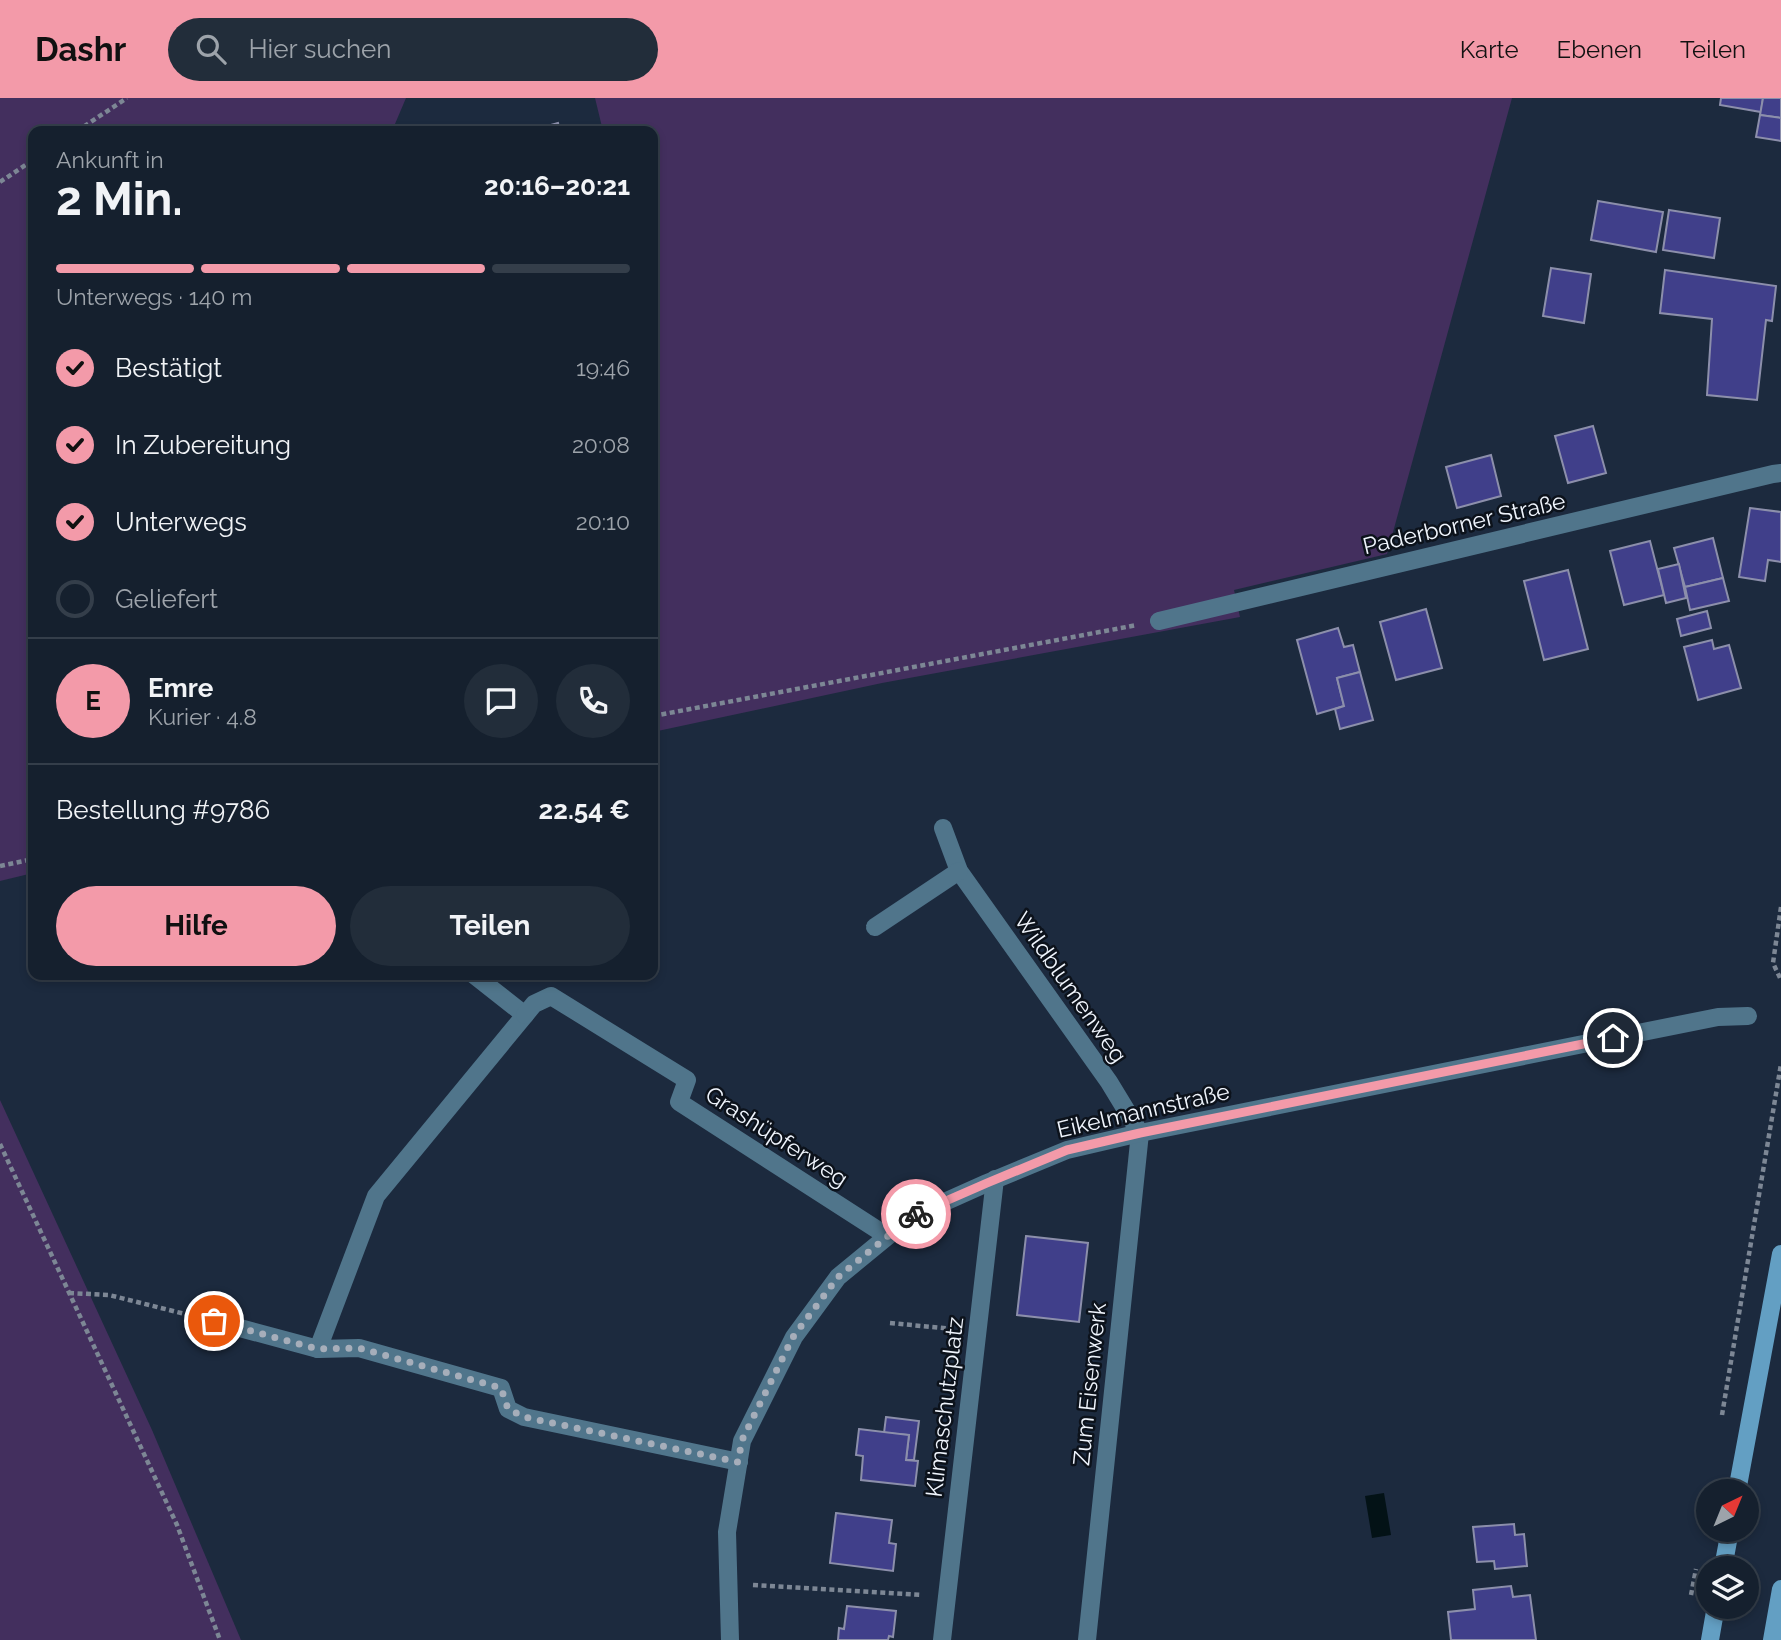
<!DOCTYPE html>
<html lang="de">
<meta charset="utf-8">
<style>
body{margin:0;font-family:Raleway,sans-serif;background:#222d3a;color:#f1f3f6;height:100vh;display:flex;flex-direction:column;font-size:26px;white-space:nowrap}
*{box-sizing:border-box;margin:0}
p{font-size:23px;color:#9da3aa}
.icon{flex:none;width:38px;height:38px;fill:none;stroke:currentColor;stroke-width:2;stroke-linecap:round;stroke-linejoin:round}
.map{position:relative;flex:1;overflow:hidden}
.panel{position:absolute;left:28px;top:28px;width:630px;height:854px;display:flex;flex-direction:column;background:#15202e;border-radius:14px;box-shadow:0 4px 10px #0003,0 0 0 2px #343e4a}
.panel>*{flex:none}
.needle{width:46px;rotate:43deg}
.controls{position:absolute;left:1696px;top:1381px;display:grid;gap:14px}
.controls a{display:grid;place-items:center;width:63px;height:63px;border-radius:50%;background:#15202e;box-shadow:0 4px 10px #0003,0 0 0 2px #343e4a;font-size:35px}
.pin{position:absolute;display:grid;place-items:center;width:60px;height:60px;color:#fff;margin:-30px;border:4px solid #fff;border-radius:50%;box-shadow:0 2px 7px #0007}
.courier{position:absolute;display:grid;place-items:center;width:70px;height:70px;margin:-35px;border:5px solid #f39aa9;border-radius:50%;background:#fff;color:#222;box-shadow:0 2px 9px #0007}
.head em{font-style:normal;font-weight:700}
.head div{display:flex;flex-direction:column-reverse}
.head{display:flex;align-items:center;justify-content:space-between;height:119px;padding:0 28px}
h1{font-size:46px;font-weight:700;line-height:52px}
.bar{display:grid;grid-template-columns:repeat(4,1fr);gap:10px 7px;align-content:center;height:84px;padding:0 28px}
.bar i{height:9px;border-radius:5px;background:#343e4a}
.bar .current{background:#f39aa9}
.bar p{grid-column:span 4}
.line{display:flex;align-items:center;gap:18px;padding:0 28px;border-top:2px solid #343e4a}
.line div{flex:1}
.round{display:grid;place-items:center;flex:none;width:74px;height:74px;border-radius:37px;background:#222d3a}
ol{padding:0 28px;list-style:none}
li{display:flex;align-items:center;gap:21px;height:77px}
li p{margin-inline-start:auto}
li .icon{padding:7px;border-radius:50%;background:#f39aa9;color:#111;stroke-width:4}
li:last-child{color:#9da3aa}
li i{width:38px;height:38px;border:4px solid #343e4a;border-radius:50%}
.action{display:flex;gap:14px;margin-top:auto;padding:14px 28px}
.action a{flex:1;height:80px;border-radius:42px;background:#f39aa9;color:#111;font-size:28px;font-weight:700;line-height:80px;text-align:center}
.action a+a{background:#222d3a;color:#f1f3f6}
header{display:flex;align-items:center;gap:42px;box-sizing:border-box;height:98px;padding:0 35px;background:#f39aa9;color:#111}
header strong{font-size:33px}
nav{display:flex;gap:38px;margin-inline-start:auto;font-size:24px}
.search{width:490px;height:63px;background:#222d3a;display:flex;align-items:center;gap:18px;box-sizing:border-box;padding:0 24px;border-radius:38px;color:#9da3aa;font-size:26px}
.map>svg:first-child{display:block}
</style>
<header>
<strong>Dashr</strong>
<div class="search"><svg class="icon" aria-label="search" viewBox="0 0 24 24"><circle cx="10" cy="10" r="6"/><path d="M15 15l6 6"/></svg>Hier suchen</div>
<nav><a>Karte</a><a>Ebenen</a><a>Teilen</a></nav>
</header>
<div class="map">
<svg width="1781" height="1542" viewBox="0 0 1781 1542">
<rect width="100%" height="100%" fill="#1c2a3e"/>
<g fill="#432f5e">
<polygon points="0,0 406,0 392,33 33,33 33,775 0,783"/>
<polygon points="595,0 1512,0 1387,456 1234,492 1240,519 882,585 653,634 653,33 603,33"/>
<polygon points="0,1002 152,1332 241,1542 0,1542"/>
</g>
<polygon fill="#031216" points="1384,1395 1391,1437 1372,1440 1365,1398"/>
<g fill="#403f8a" stroke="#8c8fab" stroke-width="2">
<polygon points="1721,0 1763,0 1761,14 1720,7"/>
<polygon points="1763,0 1781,0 1781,20 1760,17"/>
<polygon points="1760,17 1781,20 1781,43 1756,39"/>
<polygon points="558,25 560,33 529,33"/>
<polygon points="1598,103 1663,114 1656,154 1591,142"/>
<polygon points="1669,112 1720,120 1714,160 1663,152"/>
<polygon points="1551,170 1591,176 1584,225 1543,218"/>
<polygon points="1665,172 1776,188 1772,223 1766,222 1757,302 1707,297 1712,221 1660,215"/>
<polygon points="1593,328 1606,375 1568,385 1555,338"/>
<polygon points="1491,357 1501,398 1457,410 1446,369"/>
<polygon points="1750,410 1781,414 1781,464 1768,462 1765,483 1739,479"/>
<polygon points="1713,440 1723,480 1685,489 1674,450"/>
<polygon points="1650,443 1664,497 1624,507 1610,453"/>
<polygon points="1679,466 1686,500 1666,505 1658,471"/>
<polygon points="1568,472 1588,551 1544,562 1524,483"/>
<polygon points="1723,480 1729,503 1690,512 1685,489"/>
<polygon points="1426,511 1442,570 1396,582 1380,524"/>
<polygon points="1707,513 1711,530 1681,538 1677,521"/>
<polygon points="1338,530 1344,549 1353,547 1360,574 1337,580 1344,608 1317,616 1297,542"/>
<polygon points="1712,542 1714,551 1729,547 1741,590 1698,602 1684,549"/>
<polygon points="1360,574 1373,622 1340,631 1335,611 1344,608 1337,580"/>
<polygon points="1026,1138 1088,1145 1079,1224 1017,1217"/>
<polygon points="886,1319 919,1323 914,1362 906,1362 909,1337 884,1335"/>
<polygon points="859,1331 909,1337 906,1362 918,1363 915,1388 861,1382 863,1358 856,1357"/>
<polygon points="836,1415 892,1422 889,1445 896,1446 893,1473 830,1465"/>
<polygon points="1514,1426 1515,1437 1524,1436 1527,1468 1495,1471 1494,1463 1477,1464 1473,1429"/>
<polygon points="1511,1488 1513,1499 1530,1497 1536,1542 1451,1542 1448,1514 1475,1511 1473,1492"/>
<polygon points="847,1508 896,1513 893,1539 889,1538 888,1542 838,1542 839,1530 844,1531"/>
</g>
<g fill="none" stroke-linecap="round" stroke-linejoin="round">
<g stroke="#7d8795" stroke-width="4.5" stroke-dasharray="5 3.5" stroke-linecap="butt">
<polyline points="77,33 127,0"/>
<polyline points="0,84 33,62"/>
<polyline points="653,618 1137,527"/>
<polyline points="0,768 33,761"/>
<polyline points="1781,809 1773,865 1781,882"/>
<polyline points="0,1046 177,1427 220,1542"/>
<polyline points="69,1195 109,1197 189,1217"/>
<polyline points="890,1225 953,1231"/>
<polyline points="1722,1317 1781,966"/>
<polyline points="1703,1425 1708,1398"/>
<polyline points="753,1487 922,1497"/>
<polyline points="1691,1497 1696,1471"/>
</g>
<g stroke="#50758b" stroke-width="18">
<polyline points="1159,523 1773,376 1781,375"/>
<polyline points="943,730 959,773 1109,984 1140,1035 1087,1542"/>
<polyline points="875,829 959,773"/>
<polyline points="474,877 525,917 376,1098 318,1251 359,1250 501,1290 508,1311 524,1319 739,1364"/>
<polyline points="525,917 534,906 551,898 687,982 679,1004 887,1138"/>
<polyline points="214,1223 318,1251"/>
<polyline points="730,1542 727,1434 742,1343 794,1239 838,1179 911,1119 987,1085 1067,1052 1140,1035 1718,919 1748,918"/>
<polyline points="942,1542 995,1081"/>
</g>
<g stroke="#639fc3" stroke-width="18">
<polyline points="1737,1393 1781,1156"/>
<polyline points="1723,1470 1730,1432"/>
<polyline points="1710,1542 1716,1508"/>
<polyline points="1772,1542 1781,1491"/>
</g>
</g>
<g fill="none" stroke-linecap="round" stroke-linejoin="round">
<polyline stroke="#a6aeba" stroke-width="7" stroke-dasharray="0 12.6" points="214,1223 318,1251 359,1250 501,1290 508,1311 524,1319 738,1364 742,1342 793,1239 838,1179 911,1119 916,1116"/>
<polyline stroke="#f39aa9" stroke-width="9" points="916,1116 987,1085 1067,1052 1140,1035 1613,940"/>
</g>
<g text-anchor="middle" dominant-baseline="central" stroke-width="5" stroke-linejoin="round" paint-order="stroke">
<g font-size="23" fill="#f0f5fd" stroke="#0c121b">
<text transform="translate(1464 425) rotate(-13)">Paderborner Straße</text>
<text transform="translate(1071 889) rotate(55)">Wildblumenweg</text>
<text transform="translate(1143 1012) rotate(-13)">Eikelmannstraße</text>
<text transform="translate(777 1038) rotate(33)">Grashüpferweg</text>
<text transform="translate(1089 1286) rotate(-84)">Zum Eisenwerk</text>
<text transform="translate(944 1309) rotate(-83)">Klimaschutzplatz</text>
</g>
</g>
</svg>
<div class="controls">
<a><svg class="needle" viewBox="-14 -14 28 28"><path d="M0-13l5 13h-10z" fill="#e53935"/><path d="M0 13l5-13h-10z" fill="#9da3aa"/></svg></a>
<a><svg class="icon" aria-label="layers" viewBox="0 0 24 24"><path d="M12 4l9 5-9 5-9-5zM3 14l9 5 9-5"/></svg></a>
</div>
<div class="pin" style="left:214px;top:1223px;background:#ea580c"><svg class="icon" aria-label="bag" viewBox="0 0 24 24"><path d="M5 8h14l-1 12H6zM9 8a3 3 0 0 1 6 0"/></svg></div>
<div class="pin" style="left:1613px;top:940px;background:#1f2937"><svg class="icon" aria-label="home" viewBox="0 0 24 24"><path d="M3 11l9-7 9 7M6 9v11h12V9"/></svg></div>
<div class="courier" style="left:916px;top:1116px"><svg class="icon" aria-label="bike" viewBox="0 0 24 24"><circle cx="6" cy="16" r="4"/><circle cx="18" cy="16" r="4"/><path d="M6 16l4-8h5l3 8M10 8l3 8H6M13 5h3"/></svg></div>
<section class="panel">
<div class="head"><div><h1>2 Min.</h1><p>Ankunft in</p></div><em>20:16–20:21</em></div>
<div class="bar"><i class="current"></i><i class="current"></i><i class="current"></i><i></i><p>Unterwegs · 140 m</p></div>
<ol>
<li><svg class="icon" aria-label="check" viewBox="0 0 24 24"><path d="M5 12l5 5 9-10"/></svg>Bestätigt<p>19:46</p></li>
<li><svg class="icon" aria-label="check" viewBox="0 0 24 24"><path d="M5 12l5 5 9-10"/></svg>In Zubereitung<p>20:08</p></li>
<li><svg class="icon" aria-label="check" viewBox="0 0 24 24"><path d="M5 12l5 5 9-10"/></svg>Unterwegs<p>20:10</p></li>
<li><i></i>Geliefert</li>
</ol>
<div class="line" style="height:126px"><b class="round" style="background:#f39aa9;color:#111">E</b><div><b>Emre</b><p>Kurier · 4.8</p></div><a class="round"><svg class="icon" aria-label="chat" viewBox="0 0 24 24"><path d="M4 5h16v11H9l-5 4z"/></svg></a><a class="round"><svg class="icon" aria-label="phone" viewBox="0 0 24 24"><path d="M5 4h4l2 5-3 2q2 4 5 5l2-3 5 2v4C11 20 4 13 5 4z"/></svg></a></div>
<div class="line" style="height:91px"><div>Bestellung #9786</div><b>22.54 €</b></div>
<div class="action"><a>Hilfe</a><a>Teilen</a></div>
</section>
</div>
